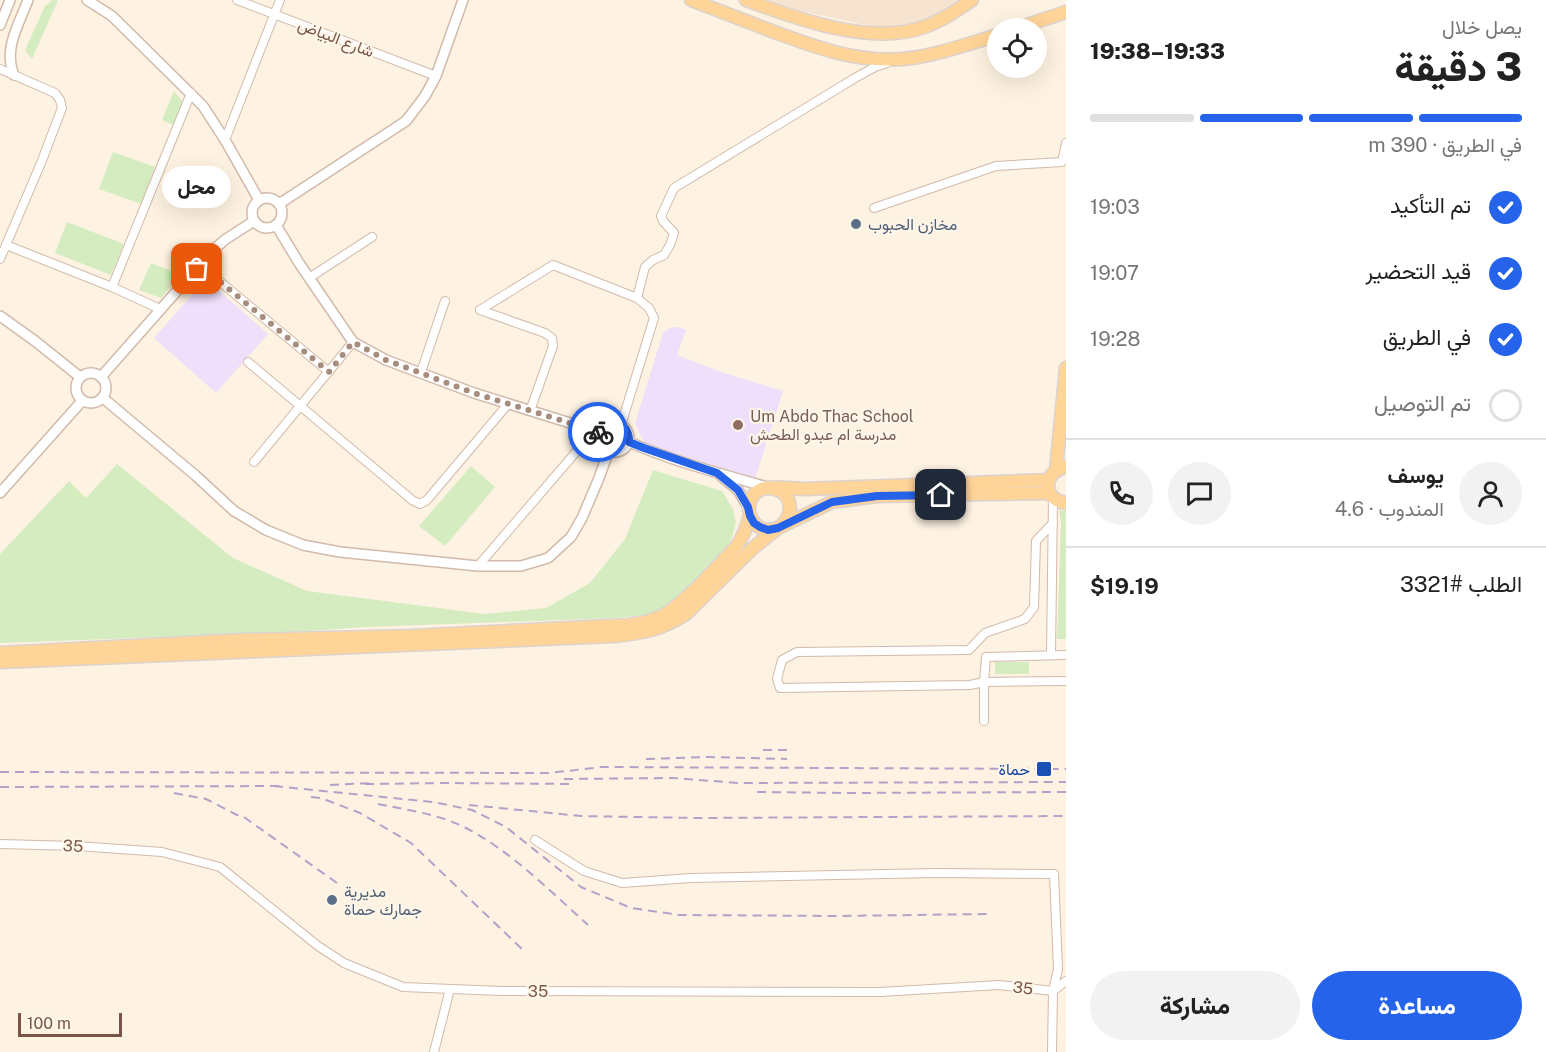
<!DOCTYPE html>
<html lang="ar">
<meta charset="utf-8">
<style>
body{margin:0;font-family:"Public Sans",Vazirmatn,sans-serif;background:#f2f2f2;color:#222;direction:rtl;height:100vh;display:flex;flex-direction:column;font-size:22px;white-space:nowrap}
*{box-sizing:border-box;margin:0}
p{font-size:20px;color:#767676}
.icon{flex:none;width:33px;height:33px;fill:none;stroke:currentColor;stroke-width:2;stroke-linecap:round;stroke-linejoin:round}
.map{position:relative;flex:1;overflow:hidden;direction:ltr}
.drawer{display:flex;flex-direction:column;background:#fff;width:480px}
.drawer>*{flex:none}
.buttons{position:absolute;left:987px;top:18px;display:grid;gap:12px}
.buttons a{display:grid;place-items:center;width:60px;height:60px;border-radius:50%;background:#fff;box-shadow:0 6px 24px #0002;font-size:30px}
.scale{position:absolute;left:18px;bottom:15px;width:104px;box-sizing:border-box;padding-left:6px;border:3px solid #775647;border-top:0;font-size:16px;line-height:21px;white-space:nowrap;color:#775647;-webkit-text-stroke:4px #fff6ea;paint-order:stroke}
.pin{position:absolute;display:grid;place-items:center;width:51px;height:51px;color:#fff;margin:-26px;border-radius:12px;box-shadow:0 3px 9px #0006}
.courier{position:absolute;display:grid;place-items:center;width:60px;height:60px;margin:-30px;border:4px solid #2563eb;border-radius:50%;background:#fff;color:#222;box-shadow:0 2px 8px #0007}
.bubble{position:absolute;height:42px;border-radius:21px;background:#fff;box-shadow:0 6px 24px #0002;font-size:20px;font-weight:800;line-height:42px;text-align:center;direction:rtl}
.headline em{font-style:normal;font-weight:800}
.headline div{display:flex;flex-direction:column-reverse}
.headline{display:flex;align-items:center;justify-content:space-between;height:102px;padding:0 24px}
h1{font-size:39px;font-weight:800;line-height:45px}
.bar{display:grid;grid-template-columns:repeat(4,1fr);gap:9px 6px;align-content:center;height:72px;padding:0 24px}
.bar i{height:8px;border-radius:4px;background:#e0e0e0}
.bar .selected{background:#2563eb}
.bar p{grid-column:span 4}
.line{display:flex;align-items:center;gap:15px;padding:0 24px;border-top:2px solid #e0e0e0}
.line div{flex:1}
.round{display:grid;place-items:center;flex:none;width:63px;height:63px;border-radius:32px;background:#f2f2f2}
ol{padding:0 24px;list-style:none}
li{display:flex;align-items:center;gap:18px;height:66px}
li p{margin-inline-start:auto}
li .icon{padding:6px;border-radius:50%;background:#2563eb;color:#fff;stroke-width:4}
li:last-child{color:#767676}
li i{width:33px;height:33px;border:3px solid #e0e0e0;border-radius:50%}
.button{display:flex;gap:12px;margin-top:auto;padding:12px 24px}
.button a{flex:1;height:69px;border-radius:36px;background:#2563eb;color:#fff;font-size:24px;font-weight:800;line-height:69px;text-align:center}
.button a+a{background:#f2f2f2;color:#222}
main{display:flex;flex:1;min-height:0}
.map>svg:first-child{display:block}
</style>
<main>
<section class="drawer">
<div class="headline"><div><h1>3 دقيقة</h1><p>يصل خلال</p></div><em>19:33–19:38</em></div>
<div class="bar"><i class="selected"></i><i class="selected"></i><i class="selected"></i><i></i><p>في الطريق · 390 m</p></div>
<ol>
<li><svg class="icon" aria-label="check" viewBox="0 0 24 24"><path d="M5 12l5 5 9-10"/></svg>تم التأكيد<p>19:03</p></li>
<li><svg class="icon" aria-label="check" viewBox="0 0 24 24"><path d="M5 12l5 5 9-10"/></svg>قيد التحضير<p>19:07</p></li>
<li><svg class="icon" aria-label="check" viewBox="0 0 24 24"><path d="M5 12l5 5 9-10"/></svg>في الطريق<p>19:28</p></li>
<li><i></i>تم التوصيل</li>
</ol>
<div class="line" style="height:108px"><a class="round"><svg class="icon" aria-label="person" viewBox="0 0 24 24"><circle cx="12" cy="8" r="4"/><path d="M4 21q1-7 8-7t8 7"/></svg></a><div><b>يوسف</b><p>المندوب · 4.6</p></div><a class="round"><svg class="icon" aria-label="chat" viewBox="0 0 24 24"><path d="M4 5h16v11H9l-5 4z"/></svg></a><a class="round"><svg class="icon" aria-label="phone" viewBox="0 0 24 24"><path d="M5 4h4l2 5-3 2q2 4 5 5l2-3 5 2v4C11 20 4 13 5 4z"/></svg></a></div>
<div class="line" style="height:78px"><div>الطلب #3321</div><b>$19.19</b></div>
<div class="button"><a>مساعدة</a><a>مشاركة</a></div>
</section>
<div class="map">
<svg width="1066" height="1052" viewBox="0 0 1066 1052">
<rect width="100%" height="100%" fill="#fef2e2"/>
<polygon fill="#f6e3d0" points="769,0 963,0 926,25 884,29 796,10"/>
<g fill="#efdffa">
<polygon points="206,279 268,334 216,393 154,338"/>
<polygon points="671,327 677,327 686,330 677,355 724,373 783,391 755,479 644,443 635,423 663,333"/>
</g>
<g fill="#d4ecc0">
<polygon points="53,0 58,0 32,59 25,50 45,6"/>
<polygon points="174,91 183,102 173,125 162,120"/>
<polygon points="113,152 155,167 141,204 99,189"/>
<polygon points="67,222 124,244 111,275 55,253"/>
<polygon points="151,263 181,275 161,298 139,290"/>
<polygon points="117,464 233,558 307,591 485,614 546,608 590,583 625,539 653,470 722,491 733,509 736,523 731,541 717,559 676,599 653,614 616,618 366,627 294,632 0,643 0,554 69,481 86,498"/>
<polygon points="471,466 495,487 445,546 419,526"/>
<polygon points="1059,510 1066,511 1066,639 1057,639 1061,524"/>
<rect x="995" y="662" width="34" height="12"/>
</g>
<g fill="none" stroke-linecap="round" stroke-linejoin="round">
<g stroke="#d2baab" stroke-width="10">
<g id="minor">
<polyline points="237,0 436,76"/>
<polyline points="0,69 55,93 60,100 62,108 41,163 0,259"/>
<polyline points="225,140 280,0"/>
<polyline points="874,208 996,166 1062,162 1066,143"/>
<polyline points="6,245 112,287 160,309"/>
<polyline points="200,265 329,372"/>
<polyline points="309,278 372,237"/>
<polyline points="112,287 191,93"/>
<polyline points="637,298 645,267 653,260 664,255 670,245 674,233 663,221 661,216 674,188 855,78 875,67 887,63"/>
<polyline points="480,310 553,265 637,298 649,308 654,318 621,425"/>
<polyline points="480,310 545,333 552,338 553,346 530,411"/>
<polyline points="248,362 399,489 412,500 420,504 427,500 508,404"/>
<polyline points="421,372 445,301"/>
<polyline points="254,462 353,342"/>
<polyline points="478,566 594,431"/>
<polyline points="1051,655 1053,498"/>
<polyline points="1066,655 986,657 984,682 1066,681"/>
<polyline points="984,721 984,682 970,685 780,688 777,679 782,660 797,652 969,650 985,633 1025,619 1034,607 1036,541 1053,523"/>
<polyline points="535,840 584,871 622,883 691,878 936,873 1054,874 1058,969 1053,991"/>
<polyline points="0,844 77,846 162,852 220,867 318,946 344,963 403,987 501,991 880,992 999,985 1053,991 1052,1052"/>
<polyline points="1053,991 1066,981"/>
<polyline points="434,1052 450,989"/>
</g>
</g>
<g stroke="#d2baab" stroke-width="12">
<g id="tertiary">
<polyline points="87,0 112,16 203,106 225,140 259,200"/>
<polyline points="0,25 10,0"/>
<path d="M 14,75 C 3,49 19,24 28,0"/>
<circle cx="267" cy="213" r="15"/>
<polyline points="279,204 406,121 425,96 436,76 463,0"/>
<polyline points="276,225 299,263 353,342 386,360 474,393 602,433"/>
<polyline points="0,316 35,341 80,377"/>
<circle cx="91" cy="388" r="15"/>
<polyline points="101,377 213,250 226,239 254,221"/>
<polyline points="103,398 195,475 234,511 266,530 303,545 340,552 478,566 521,566 548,558 571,537 582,518 599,478 609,450"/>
<circle cx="615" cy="438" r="14"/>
<path d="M 629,442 C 673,461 721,474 767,487"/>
<polyline points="721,476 738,490 748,507"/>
<polyline points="0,493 82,401"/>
</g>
</g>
<g stroke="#dcd3cf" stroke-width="15">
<g id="primary">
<path d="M 691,0 C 717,10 743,20 769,30 C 812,46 856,63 903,59 C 935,56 967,44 998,35"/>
<path d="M 746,0 C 797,19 871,46 924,27 C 942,21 957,10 972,0"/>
<polyline points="1018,28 1066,12"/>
<path d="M 1066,467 C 1042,471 1042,500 1066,503"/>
<polyline points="1056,470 1066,368"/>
<path d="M 770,488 C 776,489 782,490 786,496 C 796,510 785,530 768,530 C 746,528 742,496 762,489 C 775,485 792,489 805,489 L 1049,480"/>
<polyline points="0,653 242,640 411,636 628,625 646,622 662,616 673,609 698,587 737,546 744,533 750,516"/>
<path d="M 0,662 L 614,636 C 643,633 661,630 686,614 L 753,548 L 778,528 L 832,502 L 877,496 L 1050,493"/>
</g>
</g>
<use href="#minor" stroke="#fff" stroke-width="8"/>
<use href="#tertiary" stroke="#fff" stroke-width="9"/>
<use href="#primary" stroke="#ffd498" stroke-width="12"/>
<g stroke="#b4a0c8" stroke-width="2" stroke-dasharray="9 6" stroke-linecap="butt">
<polyline points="763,750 791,750"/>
<polyline points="646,759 709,757 787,759"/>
<polyline points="0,772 549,773 602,767 1066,769"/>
<polyline points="564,779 673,778 739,783 1066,782"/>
<polyline points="365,784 446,783 574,784"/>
<polyline points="330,785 372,783"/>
<polyline points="274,786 433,802 472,810 506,827 581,887 631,908 680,915 835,916 990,914"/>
<polyline points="0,787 282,786"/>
<polyline points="757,792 847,793 1066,792"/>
<polyline points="174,793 206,799 237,815 241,815 337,883"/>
<polyline points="311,797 321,798 360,813 411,843 522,949"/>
<path d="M 378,804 C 407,810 439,814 466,828 C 512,852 550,891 588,925"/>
<polyline points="469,805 581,816 696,818 1066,816"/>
</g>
</g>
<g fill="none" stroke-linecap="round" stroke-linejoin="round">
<polyline stroke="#a68d7d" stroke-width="6" stroke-dasharray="0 10.8" points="197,269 200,265 329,372 353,342 386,360 474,393 598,432"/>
<path stroke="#2563eb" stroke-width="8" d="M 598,432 L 602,433 C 611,417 630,423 629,442 L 644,448 L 717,473 L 738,490 L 748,507 L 750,516 L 754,523 L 760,527 L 768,530 L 778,528 L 832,502 L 877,496 L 941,495"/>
</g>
<g fill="#5c6f8a" stroke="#fff6ea" stroke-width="2">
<circle cx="856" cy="224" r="6"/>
<circle cx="332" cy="900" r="6"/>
</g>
<circle fill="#8d6e63" stroke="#fff6ea" stroke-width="2" cx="738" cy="425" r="6"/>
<rect fill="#1a4fb4" stroke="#fff6ea" stroke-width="2" x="1036" y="761" width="16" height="16" rx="3"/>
<g text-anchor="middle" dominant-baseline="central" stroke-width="4.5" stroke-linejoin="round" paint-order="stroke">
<g font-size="16" fill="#775647" stroke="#fff6ea">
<text transform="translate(336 38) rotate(21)">شارع البياض</text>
<text transform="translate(73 846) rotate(3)">35</text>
<text transform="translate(1023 988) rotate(7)">35</text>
<text x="538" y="991">35</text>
</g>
<g font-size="16" fill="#4e5e75" stroke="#fff6ea" text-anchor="start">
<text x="868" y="224">مخازن الحبوب</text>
<text x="344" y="891">مديرية<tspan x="344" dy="18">جمارك حماة</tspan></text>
</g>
<g font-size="16" fill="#785e54" stroke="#fff6ea" text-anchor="start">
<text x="750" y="416">Um Abdo Thac School<tspan x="750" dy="18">مدرسة ام عبدو الطحش</tspan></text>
</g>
<g font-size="16" fill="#164399" stroke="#fff6ea" text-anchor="end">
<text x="1030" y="769">حماة</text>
</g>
</g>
</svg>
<div class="buttons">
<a><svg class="icon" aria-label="locate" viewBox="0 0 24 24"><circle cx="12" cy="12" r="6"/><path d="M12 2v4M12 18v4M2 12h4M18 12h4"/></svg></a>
</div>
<div class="scale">100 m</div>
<div class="pin" style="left:197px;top:269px;background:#ea580c"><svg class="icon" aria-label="bag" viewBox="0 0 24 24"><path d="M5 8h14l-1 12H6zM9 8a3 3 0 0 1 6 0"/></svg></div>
<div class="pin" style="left:941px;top:495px;background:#1f2937"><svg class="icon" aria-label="home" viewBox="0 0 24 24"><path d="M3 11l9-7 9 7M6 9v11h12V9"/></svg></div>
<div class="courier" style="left:598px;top:432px"><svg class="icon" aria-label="bike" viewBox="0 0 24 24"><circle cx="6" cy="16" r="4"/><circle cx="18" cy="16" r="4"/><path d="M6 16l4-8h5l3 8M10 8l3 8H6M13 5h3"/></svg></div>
<div class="bubble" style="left:162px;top:166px;width:69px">محل</div>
</div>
</main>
